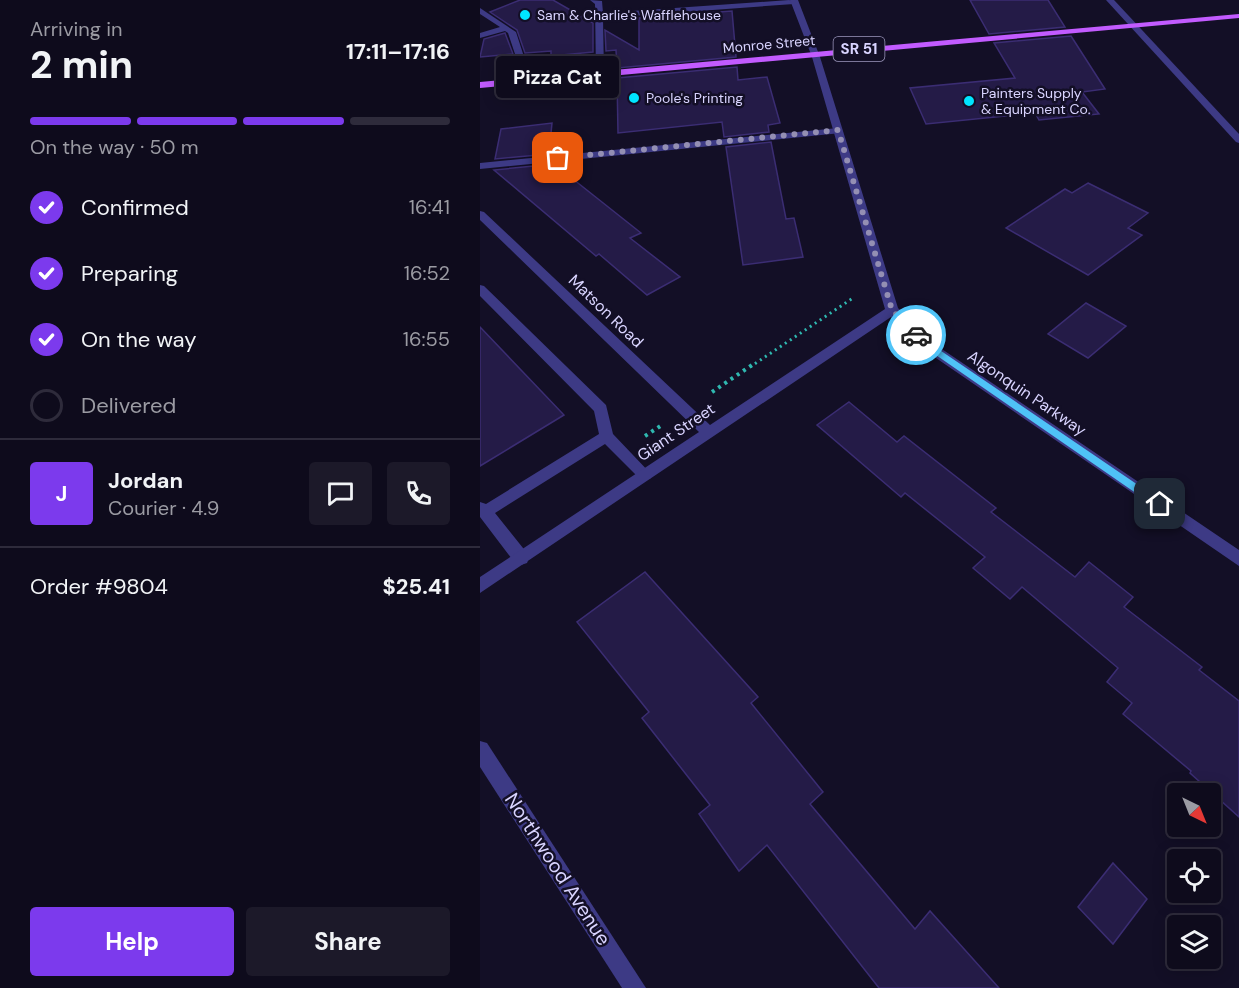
<!DOCTYPE html>
<meta charset="utf-8">
<style>
body{margin:0;font-family:"DM Sans",sans-serif;background:#1c1929;color:#f1f3f6;height:100vh;display:flex;flex-direction:column;font-size:22px;white-space:nowrap}
*{box-sizing:border-box;margin:0}
p{font-size:20px;color:#9b9ba3}
.icon{flex:none;width:33px;height:33px;fill:none;stroke:currentColor;stroke-width:2;stroke-linecap:round;stroke-linejoin:round}
.map{position:relative;flex:1;overflow:hidden}
.details{display:flex;flex-direction:column;background:#0e0b1c;width:480px}
.details>*{flex:none}
.needle{width:39px;rotate:137deg}
.fabs{position:absolute;left:687px;top:783px;display:grid;gap:12px}
.fabs a{display:grid;place-items:center;width:54px;height:54px;border-radius:6px;background:#0e0b1c;box-shadow:0 3px 15px #0003,0 0 0 2px #2e2b3b;font-size:30px}
.pin{position:absolute;display:grid;place-items:center;width:51px;height:51px;color:#fff;margin:-26px;border-radius:12px;box-shadow:0 3px 9px #0006}
.courier{position:absolute;display:grid;place-items:center;width:60px;height:60px;margin:-30px;border:4px solid #4fc3f7;border-radius:50%;background:#fff;color:#222;box-shadow:0 2px 8px #0007}
.bubble{position:absolute;height:42px;border-radius:6px;background:#0e0b1c;box-shadow:0 3px 15px #0003,0 0 0 2px #2e2b3b;font-size:20px;font-weight:700;line-height:42px;text-align:center}
.overview em{font-style:normal;font-weight:700}
.overview div{display:flex;flex-direction:column-reverse}
.overview{display:flex;align-items:center;justify-content:space-between;height:102px;padding:0 30px}
h1{font-size:39px;font-weight:700;line-height:45px}
.bar{display:grid;grid-template-columns:repeat(4,1fr);gap:9px 6px;align-content:center;height:72px;padding:0 30px}
.bar i{height:8px;border-radius:4px;background:#2e2b3b}
.bar .active{background:#7c3aed}
.bar p{grid-column:span 4}
.line{display:flex;align-items:center;gap:15px;padding:0 30px;border-top:2px solid #2e2b3b}
.line div{flex:1}
.round{display:grid;place-items:center;flex:none;width:63px;height:63px;border-radius:6px;background:#1c1929}
ol{padding:0 30px;list-style:none}
li{display:flex;align-items:center;gap:18px;height:66px}
li p{margin-inline-start:auto}
li .icon{padding:6px;border-radius:50%;background:#7c3aed;color:#fff;stroke-width:4}
li:last-child{color:#9b9ba3}
li i{width:33px;height:33px;border:3px solid #2e2b3b;border-radius:50%}
.button{display:flex;gap:12px;margin-top:auto;padding:12px 30px}
.button a{flex:1;height:69px;border-radius:6px;background:#7c3aed;color:#fff;font-size:24px;font-weight:700;line-height:69px;text-align:center}
.button a+a{background:#1c1929;color:#f1f3f6}
main{display:flex;flex:1;min-height:0}
.map>svg:first-child{display:block}
</style>
<main>
<section class="details">
<div class="overview"><div><h1>2 min</h1><p>Arriving in</p></div><em>17:11–17:16</em></div>
<div class="bar"><i class="active"></i><i class="active"></i><i class="active"></i><i></i><p>On the way · 50 m</p></div>
<ol>
<li><svg class="icon" aria-label="check" viewBox="0 0 24 24"><path d="M5 12l5 5 9-10"/></svg>Confirmed<p>16:41</p></li>
<li><svg class="icon" aria-label="check" viewBox="0 0 24 24"><path d="M5 12l5 5 9-10"/></svg>Preparing<p>16:52</p></li>
<li><svg class="icon" aria-label="check" viewBox="0 0 24 24"><path d="M5 12l5 5 9-10"/></svg>On the way<p>16:55</p></li>
<li><i></i>Delivered</li>
</ol>
<div class="line" style="height:108px"><b class="round" style="background:#7c3aed;color:#fff">J</b><div><b>Jordan</b><p>Courier · 4.9</p></div><a class="round"><svg class="icon" aria-label="chat" viewBox="0 0 24 24"><path d="M4 5h16v11H9l-5 4z"/></svg></a><a class="round"><svg class="icon" aria-label="phone" viewBox="0 0 24 24"><path d="M5 4h4l2 5-3 2q2 4 5 5l2-3 5 2v4C11 20 4 13 5 4z"/></svg></a></div>
<div class="line" style="height:78px"><div>Order #9804</div><b>$25.41</b></div>
<div class="button"><a>Help</a><a>Share</a></div>
</section>
<div class="map">
<svg width="759" height="988" viewBox="0 0 759 988">
<rect width="100%" height="100%" fill="#130f26"/>
<g fill="#241b47" stroke="#3b2d73" stroke-width="1.5">
<polygon points="40,0 73,0 113,23 113,52 71,56 71,51 45,53 37,30 10,12"/>
<polygon points="490,0 568,0 585,27 509,34"/>
<polygon points="252,11 256,57 137,68 136,50 126,51 125,30 159,50 159,18"/>
<polygon points="25,33 33,54 0,57 4,39"/>
<polygon points="591,36 625,89 602,92 619,114 559,120 555,113 446,124 430,88 535,78 514,43"/>
<polygon points="257,67 258,80 287,77 300,123 288,125 289,132 244,137 242,122 138,133 137,78"/>
<polygon points="72,123 69,154 15,159 21,129"/>
<polygon points="291,142 306,219 314,218 323,257 263,265 246,147"/>
<polygon points="74,164 161,233 150,238 200,277 167,295 119,254 116,256 14,170"/>
<polygon points="608,183 668,213 648,228 662,235 608,275 526,228 585,189 592,193"/>
<polygon points="606,303 646,326 608,358 568,334"/>
<polygon points="0,327 84,415 0,466"/>
<polygon points="369,402 417,442 424,436 516,508 511,512 595,577 609,562 653,597 644,607 722,667 719,670 759,701 759,817 710,773 711,771 643,714 652,703 627,682 638,668 542,587 530,599 493,568 505,557 425,493 421,497 337,425"/>
<polygon points="165,572 278,697 271,703 343,792 330,804 435,929 450,911 519,988 399,988 287,845 259,871 219,814 230,805 162,718 169,712 97,622"/>
<polygon points="633,863 667,899 633,944 598,907"/>
</g>
<g fill="none" stroke-linecap="round" stroke-linejoin="round">
<polyline stroke="#2fb8b0" stroke-width="3" stroke-dasharray="2 4" stroke-linecap="butt" points="270,367 373,298"/>
<g stroke="#2fb8b0" stroke-width="4" stroke-dasharray="3 4.5" stroke-linecap="butt">
<polyline points="232,392 272,365"/>
<polyline points="165,436 182,425"/>
</g>
<g fill="#3d3a85" fill-rule="evenodd">
<polygon points="110,0 122,1 123,13 309,0 318,2 314,4 123,18 124,74 120,77 116,74 115,4"/>
<polygon points="0,8 36,32 46,63 42,83 35,81 38,63 28,33 25,31 0,38 0,33 20,27 0,14"/>
<polygon points="358,128 361,129 361,133 0,169 0,163"/>
<polygon points="0,285 4,286 126,405 133,434 172,475 170,479 160,479 125,444 15,513 47,553 49,558 47,563 41,565 35,563 0,517 0,502 6,504 119,434 114,411 0,296"/>
</g>
<g fill="#3d3a85" fill-rule="evenodd">
<polygon points="310,0 318,0 340,57 418,308 447,339 759,550 759,566 437,345 411,317 0,593 0,577 219,432 0,220 0,211 4,212 230,425 405,309 332,57"/>
<polygon points="626,0 634,0 759,134 759,143 756,142"/>
<polygon points="0,741 7,743 166,988 142,988 0,767"/>
</g>
<polygon fill="#c25bff" fill-rule="evenodd" points="759,14 759,18 0,88 0,82"/>
</g>
<polygon fill="#4fc3f7" points="433,333 439,333 445,340 683,502 683,507 676,507 440,344 433,337"/>
<g fill="none" stroke-linecap="round" stroke-linejoin="round">
<polyline stroke="#948fb3" stroke-width="6" stroke-dasharray="0 10.8" points="78,158 358,130 412,310 436,335"/>
</g>
<g fill="#00e5ff" stroke="#130f26" stroke-width="2">
<circle cx="45" cy="15" r="6"/>
<circle cx="154" cy="98" r="6"/>
<circle cx="489" cy="101" r="6"/>
</g>
<g text-anchor="middle" dominant-baseline="central" stroke-width="5" stroke-linejoin="round" paint-order="stroke">
<g font-size="14" fill="#d9d4ff" stroke="#130f26" text-anchor="start">
<text x="57" y="15">Sam &amp; Charlie's Wafflehouse</text>
<text x="501" y="93">Painters Supply<tspan x="501" dy="16">&amp; Equipment Co.</tspan></text>
<text x="166" y="98">Poole's Printing</text>
</g>
<g font-size="14" fill="#d9d4ff" stroke="#130f26">
<text transform="translate(289 44) rotate(-5)">Monroe Street</text>
</g>
<rect fill="#130f26" stroke="#9e99be" stroke-width="1.5" x="353.5" y="37" width="51" height="24" rx="4.5"/>
<g font-size="15" font-weight="bold" fill="#d9d4ff">
<text x="379" y="49">SR 51</text>
</g>
<g font-size="16" fill="#d9d4ff" stroke="#130f26">
<text transform="translate(126 311) rotate(44)">Matson Road</text>
<text transform="translate(547 393) rotate(34)">Algonquin Parkway</text>
<text transform="translate(196 432) rotate(-34)">Giant Street</text>
</g>
<g font-size="20" fill="#d9d4ff" stroke="#130f26">
<text transform="translate(78 869) rotate(57)">Northwood Avenue</text>
</g>
</g>
</svg>
<div class="fabs">
<a><svg class="needle" viewBox="-14 -14 28 28"><path d="M0-13l5 13h-10z" fill="#e53935"/><path d="M0 13l5-13h-10z" fill="#9b9ba3"/></svg></a>
<a><svg class="icon" aria-label="locate" viewBox="0 0 24 24"><circle cx="12" cy="12" r="6"/><path d="M12 2v4M12 18v4M2 12h4M18 12h4"/></svg></a>
<a><svg class="icon" aria-label="layers" viewBox="0 0 24 24"><path d="M12 4l9 5-9 5-9-5zM3 14l9 5 9-5"/></svg></a>
</div>
<div class="pin" style="left:78px;top:158px;background:#ea580c"><svg class="icon" aria-label="bag" viewBox="0 0 24 24"><path d="M5 8h14l-1 12H6zM9 8a3 3 0 0 1 6 0"/></svg></div>
<div class="pin" style="left:680px;top:504px;background:#1f2937"><svg class="icon" aria-label="home" viewBox="0 0 24 24"><path d="M3 11l9-7 9 7M6 9v11h12V9"/></svg></div>
<div class="courier" style="left:436px;top:335px"><svg class="icon" aria-label="car" viewBox="0 0 24 24"><path d="M5 17H2v-5l4-1 3-4h7l3 4 3 1v5h-3M9 17h6M6 11h13"/><circle cx="7" cy="17" r="2"/><circle cx="17" cy="17" r="2"/></svg></div>
<div class="bubble" style="left:16px;top:56px;width:123px">Pizza Cat</div>
</div>
</main>
